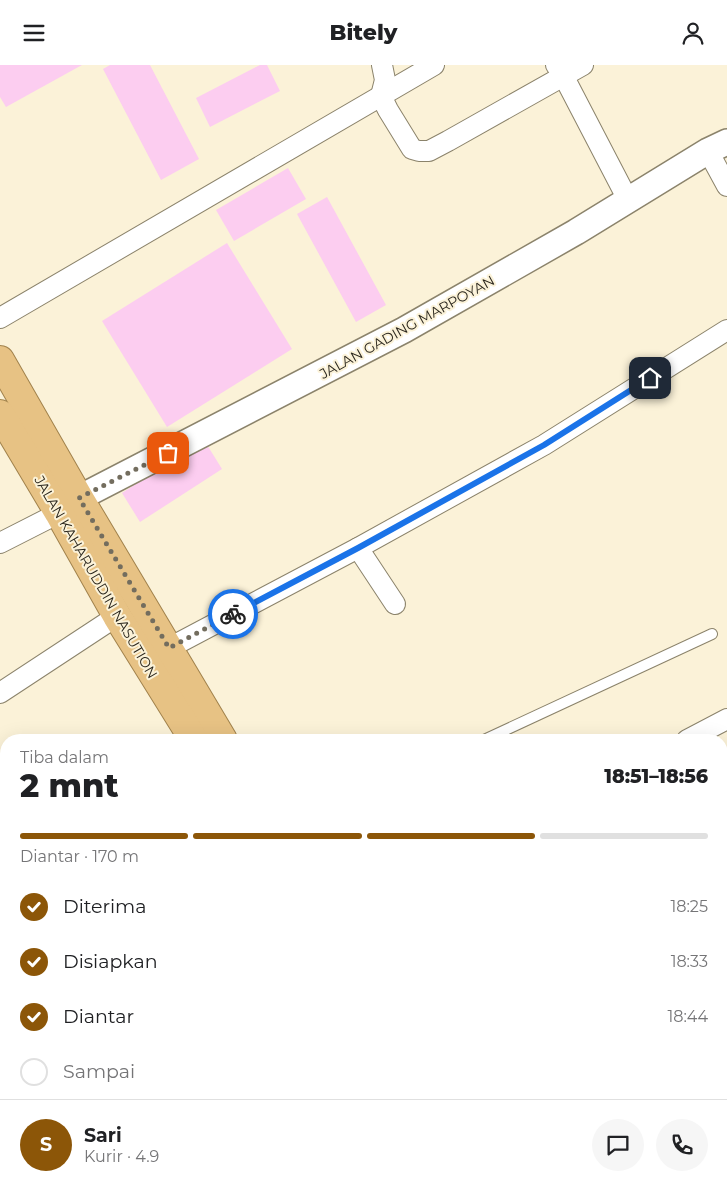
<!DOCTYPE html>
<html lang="id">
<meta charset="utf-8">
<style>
body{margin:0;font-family:Montserrat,sans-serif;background:#f6f6f6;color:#202124;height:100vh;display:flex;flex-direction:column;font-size:19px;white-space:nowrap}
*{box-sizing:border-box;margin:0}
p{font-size:16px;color:#757577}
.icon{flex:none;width:28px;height:28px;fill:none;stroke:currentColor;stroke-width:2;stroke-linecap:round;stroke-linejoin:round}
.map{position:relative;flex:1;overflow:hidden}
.sheet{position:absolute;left:0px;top:669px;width:728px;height:466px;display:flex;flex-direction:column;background:#fff;border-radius:20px 20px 0 0;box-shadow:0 5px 20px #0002}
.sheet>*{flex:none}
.pin{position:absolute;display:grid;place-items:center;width:42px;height:42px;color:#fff;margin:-21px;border-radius:10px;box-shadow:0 2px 8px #0006}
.courier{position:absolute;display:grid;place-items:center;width:50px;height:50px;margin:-25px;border:4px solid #1a73e8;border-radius:50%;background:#fff;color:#222;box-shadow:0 1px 6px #0007}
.headline em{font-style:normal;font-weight:800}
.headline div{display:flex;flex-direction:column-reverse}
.headline{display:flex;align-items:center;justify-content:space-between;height:85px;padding:0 20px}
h1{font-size:32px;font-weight:800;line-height:38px}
.bar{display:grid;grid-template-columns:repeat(4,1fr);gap:8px 5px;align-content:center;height:60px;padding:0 20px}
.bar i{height:6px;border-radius:4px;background:#e0e0e0}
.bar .on{background:#8c5608}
.bar p{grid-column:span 4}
.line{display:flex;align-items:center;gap:12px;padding:0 20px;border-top:1px solid #e0e0e0}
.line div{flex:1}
.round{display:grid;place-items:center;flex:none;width:52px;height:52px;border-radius:26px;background:#f6f6f6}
ol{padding:0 20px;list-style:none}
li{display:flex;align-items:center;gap:15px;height:55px}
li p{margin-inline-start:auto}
li .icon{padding:5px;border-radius:50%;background:#8c5608;color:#fff;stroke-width:4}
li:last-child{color:#757577}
li i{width:28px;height:28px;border:2px solid #e0e0e0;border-radius:50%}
header{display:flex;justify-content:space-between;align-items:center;height:65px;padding:0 20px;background:#fff;font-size:22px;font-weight:800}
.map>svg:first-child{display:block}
</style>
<header><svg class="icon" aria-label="menu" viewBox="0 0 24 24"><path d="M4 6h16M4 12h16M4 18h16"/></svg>Bitely<svg class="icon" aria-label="person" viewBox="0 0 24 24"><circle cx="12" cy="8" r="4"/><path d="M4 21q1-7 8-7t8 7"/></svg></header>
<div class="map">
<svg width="727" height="1134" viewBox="0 0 727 1134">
<rect width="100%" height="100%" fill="#fbf2d8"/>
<polygon fill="#c1cd9c" points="727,710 727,833 721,835 721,713"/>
<g fill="#fccdf0">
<polygon points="0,0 82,0 6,42 0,32"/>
<polygon points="110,0 150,0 199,94 161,115 103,4"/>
<polygon points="260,0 267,0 280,26 210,62 196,33"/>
<polygon points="288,103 306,134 234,176 216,145"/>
<polygon points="327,132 386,240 356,257 297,149"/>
<polygon points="227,178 292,284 167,362 102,256"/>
<polygon points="204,375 222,404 140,457 122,428"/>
</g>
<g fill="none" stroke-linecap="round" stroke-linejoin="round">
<g stroke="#8b836b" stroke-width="12">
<polyline id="service" points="484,675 712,569"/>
</g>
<g stroke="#8b836b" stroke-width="22">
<g id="minor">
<polyline points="382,0 385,15 381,31 388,45 412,84 419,86 429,86 448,76 583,0"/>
<polyline points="556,0 564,12 628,135"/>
<polyline points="708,86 727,121"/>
<polyline points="0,253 434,0"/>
<polyline points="0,478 59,448"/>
<polyline points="358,483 395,539"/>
<polyline points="169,583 358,483 544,380 727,265"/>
<polyline points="0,628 117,551"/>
<polyline points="687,675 727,654"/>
<polyline points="0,714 6,724"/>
<polyline points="0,891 6,887"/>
<polyline points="721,969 727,967"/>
<polyline points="721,1114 727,1116"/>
</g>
</g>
<g stroke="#8b836b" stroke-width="28">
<polyline id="tertiary" points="79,433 404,265 576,167 708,86 727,77"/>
</g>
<g stroke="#a1824c" stroke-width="30">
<g id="trunk">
<polyline points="0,295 79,433 223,675"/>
<polyline points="0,349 59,448 117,551 194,675"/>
<polyline points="472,1129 475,1134"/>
<polyline points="497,1129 500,1134"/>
</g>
</g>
<use href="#service" stroke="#fff" stroke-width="10"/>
<use href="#minor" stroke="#fff" stroke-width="20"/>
<use href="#tertiary" stroke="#fff" stroke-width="25"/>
<use href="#trunk" stroke="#e7c284" stroke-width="28"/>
</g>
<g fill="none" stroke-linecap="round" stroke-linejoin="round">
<polyline stroke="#736d5e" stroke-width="5" stroke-dasharray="0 9" points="168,388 79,433 169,583 233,549"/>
<polyline stroke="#1a73e8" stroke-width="6" points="233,549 358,483 544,380 650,313"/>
</g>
<g text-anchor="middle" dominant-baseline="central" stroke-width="4" stroke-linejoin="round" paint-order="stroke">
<g font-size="14" fill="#2a261d" stroke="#fbf2d8">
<text transform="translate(407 262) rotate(-29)">JALAN GADING MARPOYAN</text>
<text transform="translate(96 512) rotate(60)">JALAN KAHARUDDIN NASUTION</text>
</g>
</g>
</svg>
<div class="pin" style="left:168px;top:388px;background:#ea580c"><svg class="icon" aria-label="bag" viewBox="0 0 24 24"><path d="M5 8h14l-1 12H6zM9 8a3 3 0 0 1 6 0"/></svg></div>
<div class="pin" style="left:650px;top:313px;background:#1f2937"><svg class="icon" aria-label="home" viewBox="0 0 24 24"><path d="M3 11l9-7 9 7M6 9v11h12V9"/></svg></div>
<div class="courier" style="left:233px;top:549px"><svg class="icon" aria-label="bike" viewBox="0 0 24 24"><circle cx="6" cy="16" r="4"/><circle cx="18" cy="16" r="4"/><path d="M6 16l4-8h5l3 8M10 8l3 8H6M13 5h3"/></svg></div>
<section class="sheet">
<div class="headline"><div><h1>2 mnt</h1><p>Tiba dalam</p></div><em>18:51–18:56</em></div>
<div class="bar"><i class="on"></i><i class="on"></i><i class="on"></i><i></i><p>Diantar · 170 m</p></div>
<ol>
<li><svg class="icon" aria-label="check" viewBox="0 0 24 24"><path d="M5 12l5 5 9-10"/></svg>Diterima<p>18:25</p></li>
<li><svg class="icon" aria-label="check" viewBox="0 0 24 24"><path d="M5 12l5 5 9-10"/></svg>Disiapkan<p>18:33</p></li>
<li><svg class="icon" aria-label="check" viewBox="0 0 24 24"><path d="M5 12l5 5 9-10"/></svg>Diantar<p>18:44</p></li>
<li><i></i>Sampai</li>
</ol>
<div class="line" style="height:90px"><b class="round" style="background:#8c5608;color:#fff">S</b><div><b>Sari</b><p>Kurir · 4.9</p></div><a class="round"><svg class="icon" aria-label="chat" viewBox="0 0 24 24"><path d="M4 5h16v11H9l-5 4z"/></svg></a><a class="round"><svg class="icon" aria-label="phone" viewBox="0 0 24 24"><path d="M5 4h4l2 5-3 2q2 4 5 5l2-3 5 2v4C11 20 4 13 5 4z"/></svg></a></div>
</section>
</div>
